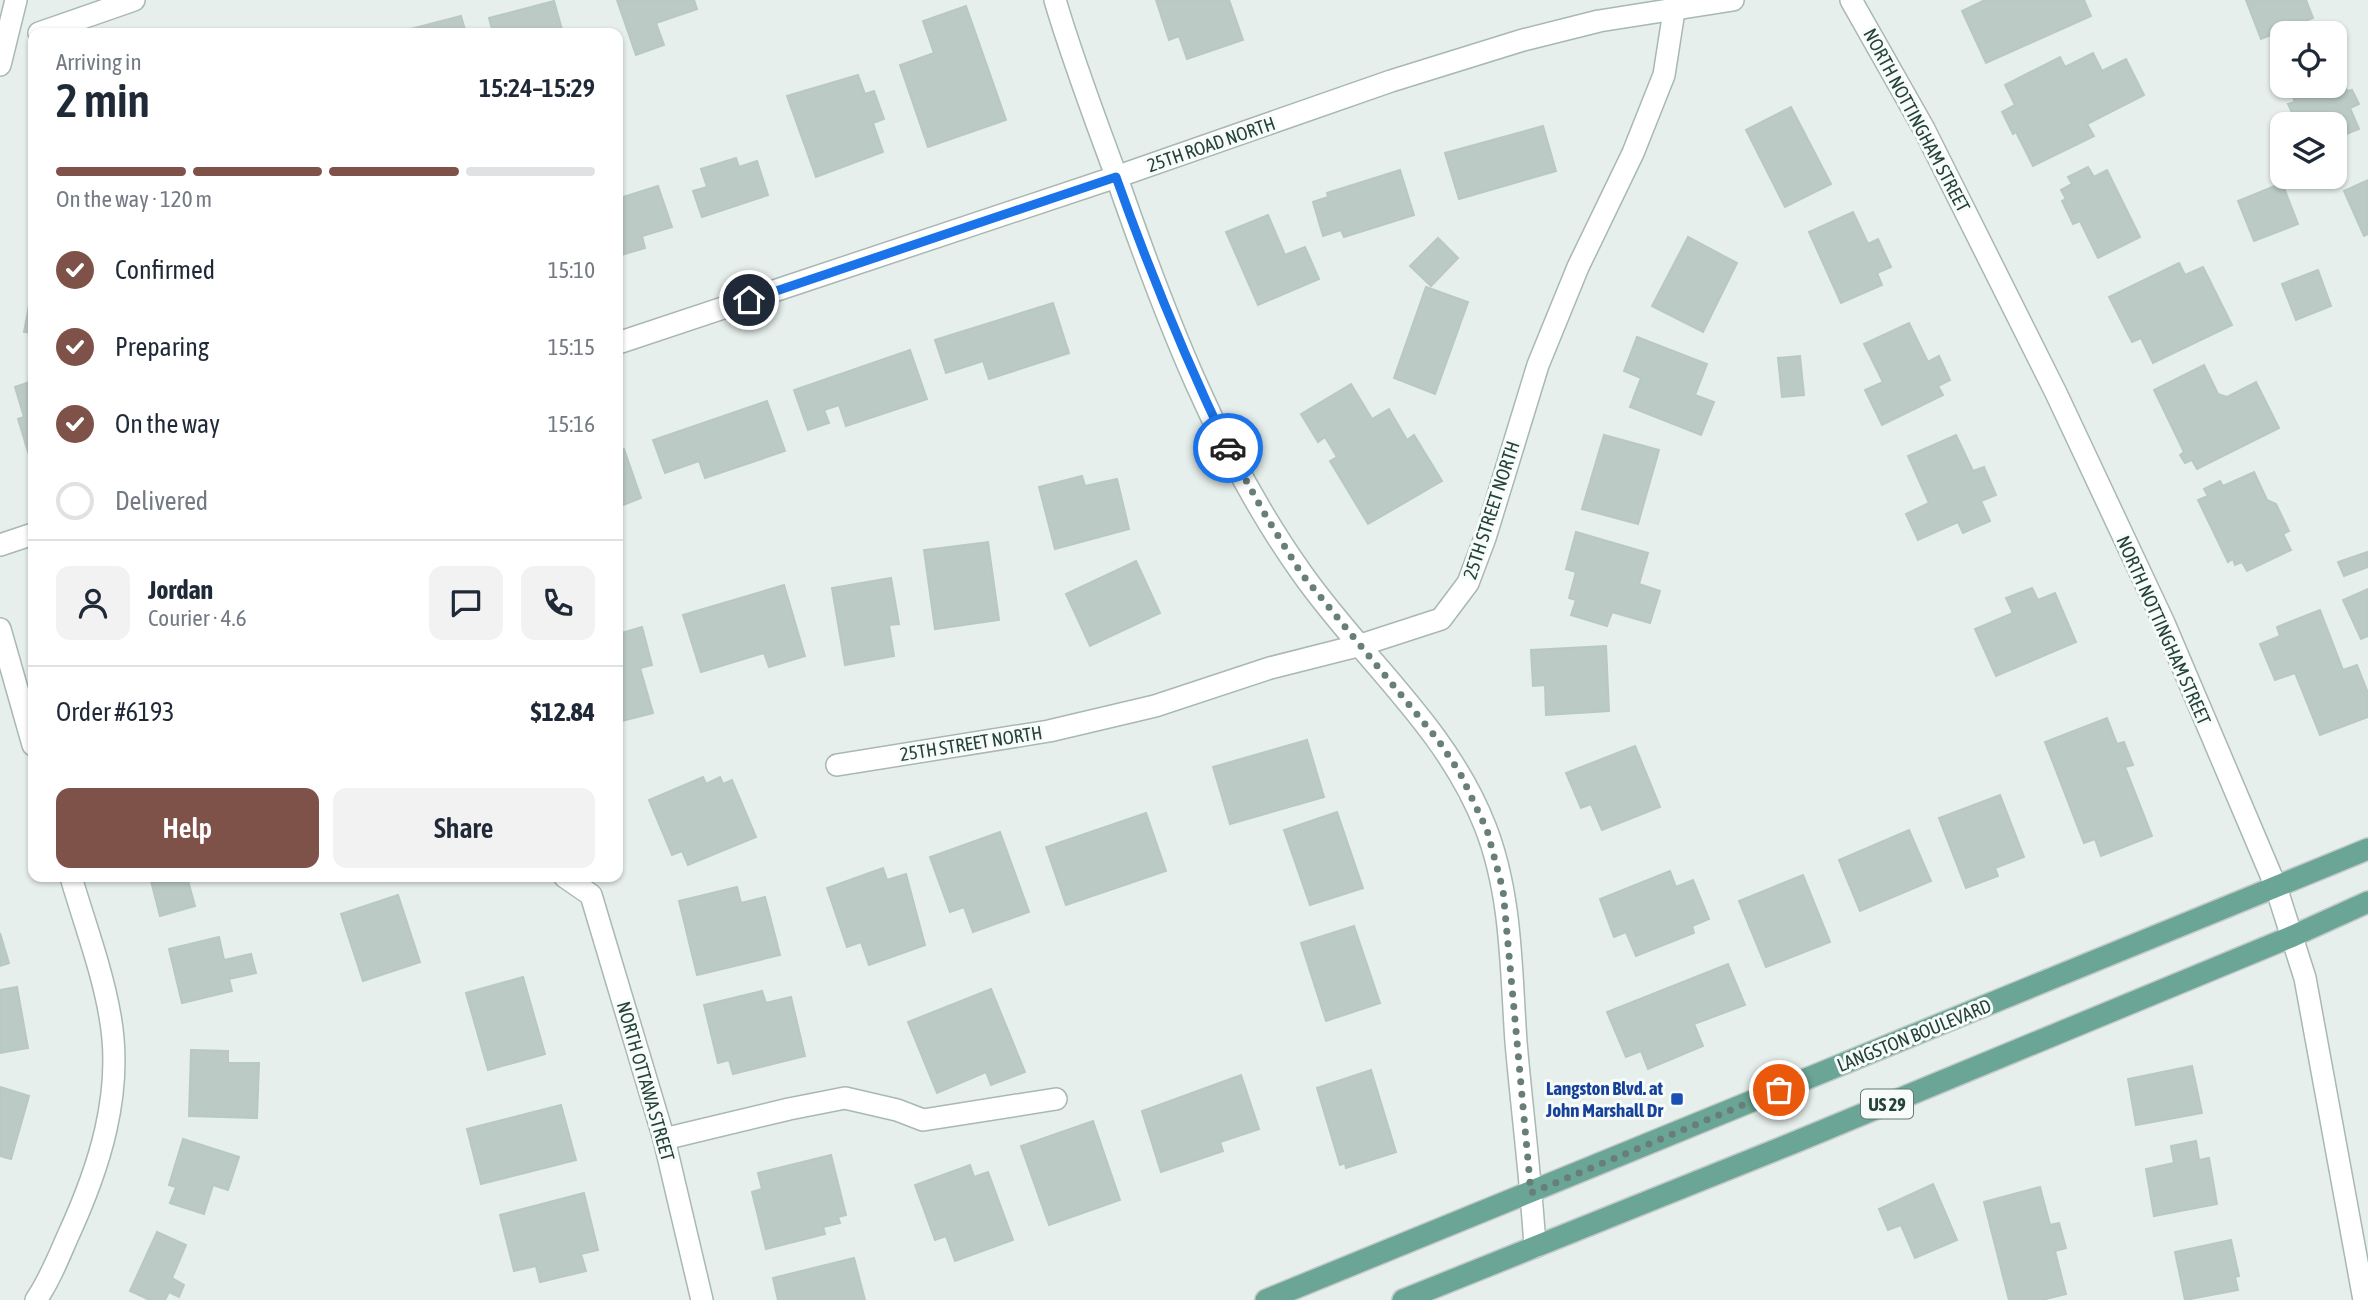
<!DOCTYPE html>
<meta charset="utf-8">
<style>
body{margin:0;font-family:"Asap Condensed",sans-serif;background:#f2f2f3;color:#1f2937;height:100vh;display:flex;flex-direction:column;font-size:26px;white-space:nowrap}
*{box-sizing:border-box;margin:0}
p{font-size:23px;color:#747a83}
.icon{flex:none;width:38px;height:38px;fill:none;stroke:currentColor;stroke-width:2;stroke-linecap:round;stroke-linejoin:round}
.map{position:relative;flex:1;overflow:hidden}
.sheet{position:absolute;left:28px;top:28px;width:595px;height:854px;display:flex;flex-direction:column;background:#fff;border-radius:14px;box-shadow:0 2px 5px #0004}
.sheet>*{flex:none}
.buttons{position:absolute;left:2270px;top:21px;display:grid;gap:14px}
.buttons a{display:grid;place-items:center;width:77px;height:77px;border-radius:14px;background:#fff;box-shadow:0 2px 5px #0004;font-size:35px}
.pin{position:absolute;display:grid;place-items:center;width:60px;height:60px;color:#fff;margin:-30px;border:4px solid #fff;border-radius:50%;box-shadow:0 2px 7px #0007}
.courier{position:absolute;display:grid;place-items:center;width:70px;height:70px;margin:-35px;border:5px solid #1a73e8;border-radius:50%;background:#fff;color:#222;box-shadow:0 2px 9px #0007}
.headline em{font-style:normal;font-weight:600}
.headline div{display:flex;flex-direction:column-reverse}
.headline{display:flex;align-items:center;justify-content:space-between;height:119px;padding:0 28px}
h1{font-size:46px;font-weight:600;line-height:52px}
.bar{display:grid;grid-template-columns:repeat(4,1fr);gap:10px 7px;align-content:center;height:84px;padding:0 28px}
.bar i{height:9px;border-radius:5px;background:#e0e1e3}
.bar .active{background:#7f5249}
.bar p{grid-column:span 4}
.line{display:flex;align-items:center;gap:18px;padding:0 28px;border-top:2px solid #e0e1e3}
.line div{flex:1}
.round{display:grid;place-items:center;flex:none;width:74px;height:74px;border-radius:14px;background:#f2f2f3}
ol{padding:0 28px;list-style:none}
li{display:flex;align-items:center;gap:21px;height:77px}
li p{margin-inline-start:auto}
li .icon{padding:7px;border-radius:50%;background:#7f5249;color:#fff;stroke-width:4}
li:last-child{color:#747a83}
li i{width:38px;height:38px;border:4px solid #e0e1e3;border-radius:50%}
.primary-button{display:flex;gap:14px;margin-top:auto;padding:14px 28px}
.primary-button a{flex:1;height:80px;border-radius:14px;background:#7f5249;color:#fff;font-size:28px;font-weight:600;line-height:80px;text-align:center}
.primary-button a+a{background:#f2f2f3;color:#1f2937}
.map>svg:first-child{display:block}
</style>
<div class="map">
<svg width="2368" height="1300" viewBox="0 0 2368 1300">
<rect width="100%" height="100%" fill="#e6efeb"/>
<g fill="#bbcac4" stroke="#b8c9c2" stroke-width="2">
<polygon points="617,0 694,0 697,9 656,23 664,45 636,55"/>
<polygon points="1156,0 1229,0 1243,40 1187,59 1179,36 1169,40"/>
<polygon points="1985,0 2084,0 2091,16 1986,63 1962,11"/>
<polygon points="2246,0 2306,0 2313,18 2261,39"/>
<polygon points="554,1 563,33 493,33 489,18"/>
<polygon points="966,6 1006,120 928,147 900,65 934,53 923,21"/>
<polygon points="461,16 466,33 395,33"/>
<polygon points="2093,53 2102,71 2126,59 2144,95 2087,124 2094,136 2033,166 2016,132 2013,134 2002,112 2015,105 2005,85 2060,57 2065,67"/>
<polygon points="2338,70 2347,91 2352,90 2359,104 2350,108 2359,129 2334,139 2334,124 2306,124 2302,114 2294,117 2288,104 2295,102 2290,91 2301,86 2334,86 2334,71"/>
<polygon points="858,75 865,94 874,91 884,119 873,123 883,152 816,177 787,96"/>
<polygon points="1791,107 1831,184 1785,207 1746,130"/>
<polygon points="1543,126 1556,171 1459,199 1445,153"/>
<polygon points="736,158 739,167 757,161 768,195 702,217 693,191 707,187 701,169"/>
<polygon points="2088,167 2094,177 2107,170 2140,237 2098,258 2080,221 2073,224 2062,201 2066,199 2061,190 2072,184 2068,177"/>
<polygon points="1400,170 1414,215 1344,237 1341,230 1323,236 1313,202 1328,197 1327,193"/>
<polygon points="2368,180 2368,234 2364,236 2344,191"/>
<polygon points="2282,183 2298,224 2254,241 2238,201"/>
<polygon points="658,186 672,227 642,236 645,248 618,256 618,190 620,198"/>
<polygon points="1853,212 1868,244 1878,239 1891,267 1877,273 1882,285 1841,303 1809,232"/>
<polygon points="1268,215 1285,255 1305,247 1319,279 1258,305 1226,232"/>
<polygon points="1688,237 1737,263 1703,332 1652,306"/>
<polygon points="1438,238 1458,258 1431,286 1410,266"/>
<polygon points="2179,263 2185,275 2203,267 2232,325 2153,363 2141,338 2132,342 2109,297"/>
<polygon points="2318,270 2331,306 2296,320 2282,284"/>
<polygon points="33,285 33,333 24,332"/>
<polygon points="1426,287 1468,302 1435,394 1394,378"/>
<polygon points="1053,303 1069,353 989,379 983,361 946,373 935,340"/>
<polygon points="1909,323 1928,362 1939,356 1950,380 1938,386 1943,395 1882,425 1865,390 1883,382 1864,344"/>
<polygon points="1637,337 1707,364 1695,395 1714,402 1701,435 1630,407 1641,378 1624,371"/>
<polygon points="910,350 927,399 846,426 839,405 824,410 829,423 808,430 794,390"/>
<polygon points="1800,356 1804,395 1782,397 1778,358"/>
<polygon points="2204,365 2218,394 2227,397 2256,382 2279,428 2197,469 2192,460 2185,463 2180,455 2184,452 2154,390"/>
<polygon points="33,381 33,468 18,419 24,417 15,387"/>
<polygon points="1351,384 1372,419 1389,409 1407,440 1414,435 1442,481 1368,524 1330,461 1337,457 1325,437 1318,442 1301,414"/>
<polygon points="767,401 785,451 705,478 699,461 665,473 653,440"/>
<polygon points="1604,435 1659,450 1638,524 1582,509"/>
<polygon points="1956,435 1973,471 1984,467 1996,495 1981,501 1990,521 1963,533 1958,522 1918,540 1906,514 1929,503 1908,456"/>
<polygon points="624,449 641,498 618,507 618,451"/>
<polygon points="2254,472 2267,500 2276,504 2289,531 2283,534 2291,550 2247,571 2242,562 2235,565 2233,559 2228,562 2198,500 2208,496 2204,489 2220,481 2223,486"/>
<polygon points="1082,476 1085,486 1117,479 1129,529 1055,549 1039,487"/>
<polygon points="1576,532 1648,553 1639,584 1660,591 1650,623 1612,612 1607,626 1571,615 1576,600 1569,598 1576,572 1566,569"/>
<polygon points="988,542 999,620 935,629 924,550"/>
<polygon points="2367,552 2368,567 2344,576 2338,562"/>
<polygon points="1136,561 1160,613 1090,646 1066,594"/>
<polygon points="891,578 899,624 889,625 894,656 845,665 832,588"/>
<polygon points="784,585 805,656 769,667 764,653 701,672 683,615"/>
<polygon points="2032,588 2038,600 2055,593 2076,642 1996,676 1975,629 2013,613 2006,598"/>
<polygon points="2368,589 2368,636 2361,639 2343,600"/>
<polygon points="2320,610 2343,670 2357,665 2368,693 2368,717 2320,735 2295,673 2275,680 2260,644 2280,636 2277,627"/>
<polygon points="642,627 652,665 640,668 653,713 618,722 618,634"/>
<polygon points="1606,646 1609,711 1546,715 1545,685 1533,686 1531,650"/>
<polygon points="2107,718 2117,744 2124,742 2133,765 2125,767 2152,836 2101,856 2095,839 2084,843 2045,742"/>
<polygon points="1307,740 1324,797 1230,824 1213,767"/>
<polygon points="1635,746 1660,807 1602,830 1591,804 1581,808 1566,773"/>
<polygon points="703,777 706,784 720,777 723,784 732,780 756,837 688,865 682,851 672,855 649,800"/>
<polygon points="2000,795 2024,857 1995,868 1998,876 1966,888 1939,818"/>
<polygon points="1337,812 1363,888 1310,905 1284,830"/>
<polygon points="1146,813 1166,871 1066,905 1046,847"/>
<polygon points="1909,830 1931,881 1860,911 1839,860"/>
<polygon points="1000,832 1029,912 973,932 964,907 950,912 930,857"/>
<polygon points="883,868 887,880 906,874 925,945 869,965 861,942 847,947 827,888"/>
<polygon points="1670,871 1676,887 1693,880 1709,919 1692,926 1694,933 1636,956 1626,932 1614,937 1600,899"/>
<polygon points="1803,875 1830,942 1766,967 1739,901"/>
<polygon points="150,877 187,877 195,906 160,916"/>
<polygon points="737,887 741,903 765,897 780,955 697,975 679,901"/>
<polygon points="398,895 420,962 363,981 341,914"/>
<polygon points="1354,926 1380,1003 1326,1021 1301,943"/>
<polygon points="0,933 9,963 0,966"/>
<polygon points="219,937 224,960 251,954 256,973 229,979 232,991 182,1003 169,949"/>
<polygon points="1728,964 1745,1005 1694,1024 1703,1046 1648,1069 1641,1051 1626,1057 1607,1012"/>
<polygon points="523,977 545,1054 488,1070 466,993"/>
<polygon points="17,987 28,1048 0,1053 0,990"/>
<polygon points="991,989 1025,1072 991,1085 986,1072 937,1093 908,1022"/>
<polygon points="762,991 766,1003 791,997 805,1056 733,1074 729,1060 718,1063 704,1005"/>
<polygon points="191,1050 228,1051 228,1063 259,1063 257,1118 189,1116"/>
<polygon points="2192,1066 2202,1113 2136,1125 2128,1079"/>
<polygon points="1371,1070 1396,1152 1346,1168 1345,1163 1340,1165 1317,1088"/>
<polygon points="1241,1075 1259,1129 1220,1142 1223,1151 1161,1172 1142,1111"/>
<polygon points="0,1087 29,1096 11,1159 0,1156"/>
<polygon points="561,1105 576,1160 481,1184 467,1129"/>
<polygon points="1093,1121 1120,1200 1049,1225 1021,1146"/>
<polygon points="183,1139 239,1157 228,1190 213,1185 204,1214 170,1203 176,1187 169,1185"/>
<polygon points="2196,1141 2199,1160 2209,1158 2217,1204 2154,1216 2146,1169 2174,1163 2171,1146"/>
<polygon points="831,1155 846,1215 838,1217 840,1223 823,1227 825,1234 766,1249 752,1192 762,1189 758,1173"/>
<polygon points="970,1165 974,1177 988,1172 1013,1240 955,1261 946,1236 935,1240 915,1185"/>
<polygon points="1933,1184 1957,1240 1915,1258 1901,1225 1888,1230 1879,1209"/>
<polygon points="2040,1187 2050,1225 2059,1223 2066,1248 2055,1251 2066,1294 2042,1300 2009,1300 1984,1202"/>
<polygon points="584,1193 598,1250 581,1254 586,1271 540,1282 536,1266 514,1271 500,1215"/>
<polygon points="157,1232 186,1245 172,1278 184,1285 179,1297 169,1292 165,1300 150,1300 130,1291"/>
<polygon points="2231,1240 2239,1276 2235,1277 2238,1290 2185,1300 2175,1252"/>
<polygon points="854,1258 865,1300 778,1300 773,1278"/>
</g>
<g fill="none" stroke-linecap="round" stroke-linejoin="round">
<g stroke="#a8b8b2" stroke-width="24">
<g id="minor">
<path d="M 1055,0 C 1073,61 1096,121 1118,181 C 1165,316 1218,455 1301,572 C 1361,658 1446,726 1485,826 C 1512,894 1511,971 1516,1042 C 1522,1111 1531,1179 1535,1247"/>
<polyline points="1851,0 1924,129 2056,393 2164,623 2276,887 2305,978 2364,1300"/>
<polyline points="39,33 134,0"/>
<polyline points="0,65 16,0"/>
<polyline points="618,343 1116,177 1391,81 1523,40 1599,21 1733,0"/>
<polyline points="0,545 33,534"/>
<polyline points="0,629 33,745"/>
<polyline points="837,765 1049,731 1155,706 1270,668 1361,645 1441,619 1468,583 1485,538 1538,365 1578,267 1633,153 1664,75 1674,11"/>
<polyline points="565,877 591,895 664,1139 702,1300"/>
<polyline points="664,1139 789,1109 845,1098 897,1110 923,1120 1056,1099"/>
<path d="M 36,1300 C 49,1281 58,1259 67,1238 C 99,1169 124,1093 110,1016 C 102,969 84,922 71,877"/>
</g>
</g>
<g stroke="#c2cac8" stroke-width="24">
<g id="major">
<polyline points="1266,1300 2368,849"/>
<polyline points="1403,1300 1793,1143 2293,936 2368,902"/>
</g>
</g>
<use href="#minor" stroke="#fff" stroke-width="21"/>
<use href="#major" stroke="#6aa596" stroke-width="21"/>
</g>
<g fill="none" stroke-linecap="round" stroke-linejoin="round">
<polyline stroke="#687f78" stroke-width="7" stroke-dasharray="0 12.6" points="1228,448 1267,518 1301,573 1438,740 1460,773 1487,830 1503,890 1531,1193 1779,1090"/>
<path stroke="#1a73e8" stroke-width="9" d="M 749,300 L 1116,177 C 1149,270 1186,360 1228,448"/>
</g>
<rect fill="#1a4fb4" stroke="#f7fbf9" stroke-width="2.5" x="1670" y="1092" width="14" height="14" rx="3.5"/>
<g text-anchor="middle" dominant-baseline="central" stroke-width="6" stroke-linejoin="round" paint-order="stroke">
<rect fill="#f7fbf9" stroke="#637a73" stroke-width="2" x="1861" y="1089.5" width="52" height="29" rx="5"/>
<g font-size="18" font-weight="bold" fill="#24423a">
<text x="1887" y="1104">US 29</text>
</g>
<g font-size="19" fill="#24423a" stroke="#f7fbf9">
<text transform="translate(1917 120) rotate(62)">NORTH NOTTINGHAM STREET</text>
<text transform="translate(1211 144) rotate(-19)">25TH ROAD NORTH</text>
<text transform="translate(1491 510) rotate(-72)">25TH STREET NORTH</text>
<text transform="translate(2164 630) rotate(66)">NORTH NOTTINGHAM STREET</text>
<text transform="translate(971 743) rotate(-9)">25TH STREET NORTH</text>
<text transform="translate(1914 1035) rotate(-22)">LANGSTON BOULEVARD</text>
<text transform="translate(646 1081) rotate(74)">NORTH OTTAWA STREET</text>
</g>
<g font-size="19" font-weight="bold" fill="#164399" stroke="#f7fbf9" text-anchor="end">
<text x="1663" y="1088">Langston Blvd. at<tspan x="1663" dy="22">John Marshall Dr</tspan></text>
</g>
</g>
</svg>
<div class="buttons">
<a><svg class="icon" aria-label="locate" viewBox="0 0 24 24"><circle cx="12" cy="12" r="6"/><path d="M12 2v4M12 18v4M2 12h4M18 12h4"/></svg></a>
<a><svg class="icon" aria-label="layers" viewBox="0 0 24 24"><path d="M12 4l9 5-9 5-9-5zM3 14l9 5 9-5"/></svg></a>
</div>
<div class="pin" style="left:1779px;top:1090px;background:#ea580c"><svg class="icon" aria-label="bag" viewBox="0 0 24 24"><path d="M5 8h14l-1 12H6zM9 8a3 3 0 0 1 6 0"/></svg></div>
<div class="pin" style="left:749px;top:300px;background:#1f2937"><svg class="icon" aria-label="home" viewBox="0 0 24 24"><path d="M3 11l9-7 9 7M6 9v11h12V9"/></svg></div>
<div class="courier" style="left:1228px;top:448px"><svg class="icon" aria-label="car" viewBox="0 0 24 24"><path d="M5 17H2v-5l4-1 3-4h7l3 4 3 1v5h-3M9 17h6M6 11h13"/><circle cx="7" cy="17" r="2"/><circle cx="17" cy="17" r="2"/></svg></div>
<section class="sheet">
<div class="headline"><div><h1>2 min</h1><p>Arriving in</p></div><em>15:24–15:29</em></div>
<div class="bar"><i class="active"></i><i class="active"></i><i class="active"></i><i></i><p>On the way · 120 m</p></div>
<ol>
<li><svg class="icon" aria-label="check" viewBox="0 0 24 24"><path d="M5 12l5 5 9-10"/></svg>Confirmed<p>15:10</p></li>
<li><svg class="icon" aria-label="check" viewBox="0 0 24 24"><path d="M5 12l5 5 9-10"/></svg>Preparing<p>15:15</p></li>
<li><svg class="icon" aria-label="check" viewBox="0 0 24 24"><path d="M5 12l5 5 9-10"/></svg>On the way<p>15:16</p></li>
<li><i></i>Delivered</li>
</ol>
<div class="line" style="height:126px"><a class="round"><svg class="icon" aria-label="person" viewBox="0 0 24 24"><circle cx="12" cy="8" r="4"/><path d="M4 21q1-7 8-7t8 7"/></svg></a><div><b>Jordan</b><p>Courier · 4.6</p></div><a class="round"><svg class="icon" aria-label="chat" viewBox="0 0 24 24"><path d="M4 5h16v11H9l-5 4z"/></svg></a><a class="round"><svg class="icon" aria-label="phone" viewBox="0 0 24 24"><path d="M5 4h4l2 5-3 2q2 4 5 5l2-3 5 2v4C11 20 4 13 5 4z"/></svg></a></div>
<div class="line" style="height:91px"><div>Order #6193</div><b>$12.84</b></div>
<div class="primary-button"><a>Help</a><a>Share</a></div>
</section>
</div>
